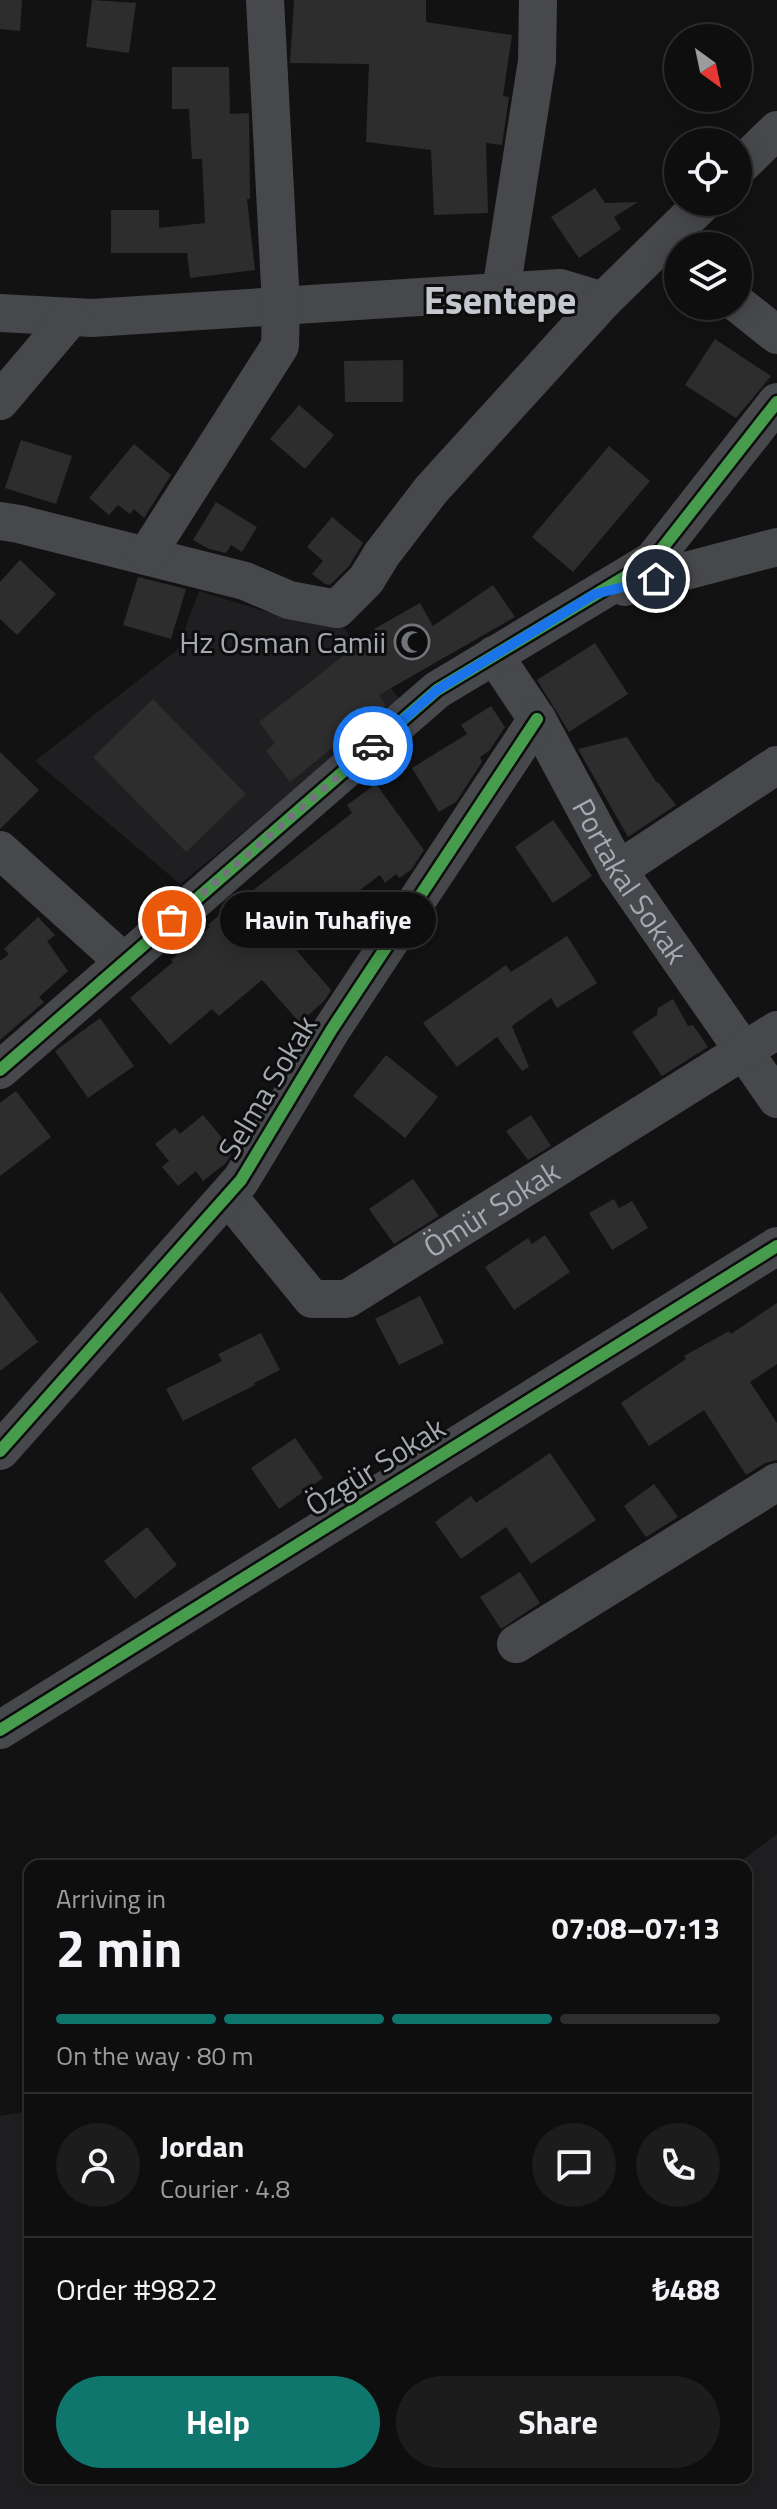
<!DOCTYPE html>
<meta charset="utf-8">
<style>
body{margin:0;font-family:"Titillium Web",sans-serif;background:#1c1c1c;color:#f1f3f6;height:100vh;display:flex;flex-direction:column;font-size:30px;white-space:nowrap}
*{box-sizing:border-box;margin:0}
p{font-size:26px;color:#9b9c9e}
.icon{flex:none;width:44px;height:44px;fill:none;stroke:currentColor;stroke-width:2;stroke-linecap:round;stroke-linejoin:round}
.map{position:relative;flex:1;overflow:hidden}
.side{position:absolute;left:24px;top:1860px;width:728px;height:624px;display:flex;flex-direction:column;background:#0e0e0e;border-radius:16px;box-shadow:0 4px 20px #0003,0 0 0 2px #2e2e2e}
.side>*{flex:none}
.needle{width:52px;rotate:147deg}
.fabs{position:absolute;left:664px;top:24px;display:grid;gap:16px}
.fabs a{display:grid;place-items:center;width:88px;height:88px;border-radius:50%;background:#0e0e0e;box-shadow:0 4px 20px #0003,0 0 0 2px #2e2e2e;font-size:40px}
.pin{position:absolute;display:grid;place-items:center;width:68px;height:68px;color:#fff;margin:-34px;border:4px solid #fff;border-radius:50%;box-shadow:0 2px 8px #0007}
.courier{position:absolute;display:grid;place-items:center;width:80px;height:80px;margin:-40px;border:6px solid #1a73e8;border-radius:50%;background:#fff;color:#222;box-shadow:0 2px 10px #0007}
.bubble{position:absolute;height:56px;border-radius:28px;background:#0e0e0e;box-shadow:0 4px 20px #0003,0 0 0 2px #2e2e2e;font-size:26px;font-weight:700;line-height:56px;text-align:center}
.headline em{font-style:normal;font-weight:700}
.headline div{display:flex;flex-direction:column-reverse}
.headline{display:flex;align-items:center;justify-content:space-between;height:136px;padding:0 32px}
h1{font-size:52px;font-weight:700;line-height:60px}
.bar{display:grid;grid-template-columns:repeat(4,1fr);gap:12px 8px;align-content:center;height:96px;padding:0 32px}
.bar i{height:10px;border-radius:6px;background:#2e2e2e}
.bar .active{background:#0f766e}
.bar p{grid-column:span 4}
.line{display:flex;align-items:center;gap:20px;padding:0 32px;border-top:2px solid #2e2e2e}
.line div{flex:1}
.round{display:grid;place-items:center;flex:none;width:84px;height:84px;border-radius:42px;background:#1c1c1c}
.action{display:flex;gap:16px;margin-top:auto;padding:16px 32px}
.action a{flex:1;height:92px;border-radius:48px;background:#0f766e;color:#fff;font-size:32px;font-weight:700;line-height:92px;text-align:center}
.action a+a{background:#1c1c1c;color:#f1f3f6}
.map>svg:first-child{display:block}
</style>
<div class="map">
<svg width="777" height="2509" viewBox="0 0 777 2509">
<rect width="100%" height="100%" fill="#121213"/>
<g fill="#1f1f21">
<polygon points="199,591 267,612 343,627 402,702 180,884 35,761 177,650"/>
<polygon points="777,1834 777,2509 0,2509 0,2116 30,2111 30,2478 746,2478 746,1866 734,1866"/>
</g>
<g fill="#2d2d2e">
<polygon points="0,0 22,0 20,31 0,29"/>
<polygon points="92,0 136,3 129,53 86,47"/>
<polygon points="294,0 426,0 426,22 512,35 503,96 509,97 502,145 486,143 488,213 434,215 431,150 366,142 369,64 290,63"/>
<polygon points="172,67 229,67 230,114 249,113 250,199 247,199 255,270 190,278 187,253 111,253 111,210 159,210 159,228 205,223 202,159 192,159 189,109 172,109"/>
<polygon points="595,188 605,203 638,202 614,217 621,229 579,258 551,217"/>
<polygon points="715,339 771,376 736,418 685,385"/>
<polygon points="403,360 403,402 345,402 344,361"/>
<polygon points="299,405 334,435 305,469 270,439"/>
<polygon points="21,440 72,456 56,504 5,488"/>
<polygon points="134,444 171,475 144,518 134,509 130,514 118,505 109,515 89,498"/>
<polygon points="609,446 650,481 573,572 532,537"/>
<polygon points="216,502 257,527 242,552 231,545 226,553 209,549 193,540"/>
<polygon points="332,517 363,543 349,566 330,585 325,584 312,574 323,561 307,547"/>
<polygon points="20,560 56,594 17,635 0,619 0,582"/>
<polygon points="138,577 186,589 171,639 123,625"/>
<polygon points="493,585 515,617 379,695 386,705 290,782 266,751 275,743 259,722 375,631 374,629 420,603 433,626"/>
<polygon points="595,643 628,694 569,732 537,680"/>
<polygon points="153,699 246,794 186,852 93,757"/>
<polygon points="491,706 505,727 489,751 480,757 482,762 456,802 439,812 412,768 467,734 461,725"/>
<polygon points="627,737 657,783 658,782 676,805 628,837 578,749"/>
<polygon points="0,752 39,790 0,829"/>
<polygon points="376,784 424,850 411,870 399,878 396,874 385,883 380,875 290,943 331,990 324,1001 300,1023 262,980 219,1016 212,1009 170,1045 130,998 173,962 171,960 210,927 208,925 245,892 247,895 352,813 347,805"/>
<polygon points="553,820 592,876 553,903 515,847"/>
<polygon points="38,917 55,935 47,941 68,971 39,997 44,1002 0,1040 0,961 9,954 4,949"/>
<polygon points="567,936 597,983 557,1008 551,998 512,1026 529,1067 522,1071 497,1037 457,1067 423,1023 506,965 511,972"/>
<polygon points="673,999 688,1026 693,1025 708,1047 662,1076 632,1032 657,1015 658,1008"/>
<polygon points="100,1018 134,1066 88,1098 55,1051"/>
<polygon points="386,1055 438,1097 405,1138 353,1096"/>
<polygon points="16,1091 51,1137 0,1176 0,1103"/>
<polygon points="203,1115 233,1151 226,1163 203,1181 196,1171 178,1186 162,1167 169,1161 155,1144 175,1128 180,1134"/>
<polygon points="531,1115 551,1146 528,1160 506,1131"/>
<polygon points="413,1179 439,1216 394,1244 369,1209"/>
<polygon points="614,1199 619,1208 632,1201 648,1228 612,1250 589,1213"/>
<polygon points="545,1235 570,1272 514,1310 485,1267 528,1238 532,1244"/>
<polygon points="0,1291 38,1342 0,1371"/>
<polygon points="420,1296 444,1343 399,1365 375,1319"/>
<polygon points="777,1303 777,1364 750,1382 777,1423 777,1460 765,1463 746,1475 704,1410 649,1446 621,1403 686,1359 684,1356 729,1331 731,1334"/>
<polygon points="261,1333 280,1370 254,1383 255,1385 183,1421 166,1389 222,1361 218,1354"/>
<polygon points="295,1438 323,1478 279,1509 251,1468"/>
<polygon points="550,1453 596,1520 531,1564 506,1527 461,1559 435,1522 471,1496 476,1503"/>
<polygon points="654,1484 678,1517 646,1537 624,1506"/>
<polygon points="147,1527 177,1565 135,1599 104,1561"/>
<polygon points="520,1572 540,1603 501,1629 480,1597"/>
</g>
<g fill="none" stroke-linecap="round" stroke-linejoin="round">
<g stroke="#47484b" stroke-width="38">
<polyline points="738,168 777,130"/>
<polyline points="501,291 537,61 538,0"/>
<polyline points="738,304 777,335"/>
<polyline points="0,313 92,318 560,288 603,301"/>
<polyline points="0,401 71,317"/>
<polyline points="0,521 19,524 245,581 289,600 337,609 366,580 382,554 431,490 603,301 704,202"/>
<polyline points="146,556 280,346 281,305 265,0"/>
<polyline points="625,587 777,547"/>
<path id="s1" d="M 494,655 L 537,719 L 618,870 L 777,1099"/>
<polyline points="0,850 124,962"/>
<polyline points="618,870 777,765"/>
<polyline points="0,1070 437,690 653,560 777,402"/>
<path id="s2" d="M 228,1196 L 312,1299 L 347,1299 L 777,1030"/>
<polyline points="0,1451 241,1180 332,1029 537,719"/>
<polyline points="516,1644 777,1482"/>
<polyline points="0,1730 777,1246"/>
</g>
<g stroke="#0d0d0e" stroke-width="17">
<g id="cycleway">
<polyline points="0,1070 437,690 653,560 777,402"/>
<polyline points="0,1451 241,1180 332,1029 537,719"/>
<polyline points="0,1730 777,1246"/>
</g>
</g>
<use href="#cycleway" stroke="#469c4c" stroke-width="12"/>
</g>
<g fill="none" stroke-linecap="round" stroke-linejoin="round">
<polyline stroke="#71747a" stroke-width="8" stroke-dasharray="0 14.4" points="172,920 373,746"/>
<polyline stroke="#1a73e8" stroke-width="10" points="373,746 437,690 595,594 656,579"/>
</g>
<defs>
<g id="mosque-ring" transform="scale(1.8)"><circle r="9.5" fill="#0d0d0e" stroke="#71747a" stroke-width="1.5"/><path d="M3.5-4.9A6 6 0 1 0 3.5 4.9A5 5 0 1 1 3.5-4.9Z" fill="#71747a"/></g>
</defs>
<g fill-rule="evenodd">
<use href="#mosque-ring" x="412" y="642"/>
</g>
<g text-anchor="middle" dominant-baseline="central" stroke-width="6" stroke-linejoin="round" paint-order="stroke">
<g font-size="30" fill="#a4a9b2" stroke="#0d0d0e" text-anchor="end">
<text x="386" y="642">Hz Osman Camii</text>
</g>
<g font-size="30" fill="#a4a9b2" stroke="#0d0d0e">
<text stroke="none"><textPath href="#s1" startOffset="264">Portakal Sokak</textPath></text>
<text transform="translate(267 1087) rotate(-59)">Selma Sokak</text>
<text stroke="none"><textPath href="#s2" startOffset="338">Ömür Sokak</textPath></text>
<text transform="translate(375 1466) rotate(-32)">Özgür Sokak</text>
</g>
<g font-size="38" font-weight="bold" fill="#c5c8cf" stroke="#0d0d0e">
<text x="500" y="300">Esentepe</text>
</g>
</g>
</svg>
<div class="fabs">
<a><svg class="needle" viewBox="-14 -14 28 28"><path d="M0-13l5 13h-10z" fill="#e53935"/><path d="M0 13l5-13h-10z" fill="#9b9c9e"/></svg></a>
<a><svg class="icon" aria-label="locate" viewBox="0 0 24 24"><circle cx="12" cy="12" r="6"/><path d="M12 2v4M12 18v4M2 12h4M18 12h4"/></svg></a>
<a><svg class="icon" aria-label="layers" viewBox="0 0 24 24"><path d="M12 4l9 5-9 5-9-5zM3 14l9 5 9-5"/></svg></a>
</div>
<div class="pin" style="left:172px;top:920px;background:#ea580c"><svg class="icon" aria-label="bag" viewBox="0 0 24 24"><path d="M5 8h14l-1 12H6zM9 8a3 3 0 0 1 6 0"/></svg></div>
<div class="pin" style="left:656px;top:579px;background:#1f2937"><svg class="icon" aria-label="home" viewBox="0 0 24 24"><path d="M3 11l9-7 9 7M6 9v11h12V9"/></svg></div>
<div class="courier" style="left:373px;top:746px"><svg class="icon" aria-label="car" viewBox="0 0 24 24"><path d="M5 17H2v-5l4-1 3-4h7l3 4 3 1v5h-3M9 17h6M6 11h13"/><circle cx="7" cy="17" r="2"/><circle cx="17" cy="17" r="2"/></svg></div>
<div class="bubble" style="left:220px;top:892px;width:216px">Havin Tuhafiye</div>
<section class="side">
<div class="headline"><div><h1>2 min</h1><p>Arriving in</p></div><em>07:08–07:13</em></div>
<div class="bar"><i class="active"></i><i class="active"></i><i class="active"></i><i></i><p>On the way · 80 m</p></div>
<div class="line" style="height:144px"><a class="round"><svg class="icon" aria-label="person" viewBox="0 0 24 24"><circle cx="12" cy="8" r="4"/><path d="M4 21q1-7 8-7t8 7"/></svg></a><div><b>Jordan</b><p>Courier · 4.8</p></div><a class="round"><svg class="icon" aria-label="chat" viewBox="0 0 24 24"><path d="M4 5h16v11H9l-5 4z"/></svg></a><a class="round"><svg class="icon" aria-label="phone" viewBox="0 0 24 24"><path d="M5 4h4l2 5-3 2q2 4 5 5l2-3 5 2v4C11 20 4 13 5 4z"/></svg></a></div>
<div class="line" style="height:104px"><div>Order #9822</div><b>₺488</b></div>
<div class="action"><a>Help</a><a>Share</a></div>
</section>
</div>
